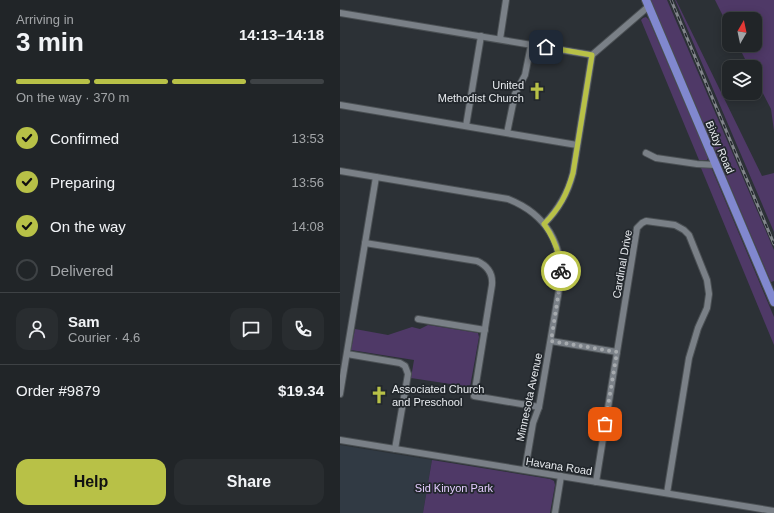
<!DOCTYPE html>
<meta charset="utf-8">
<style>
body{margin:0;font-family:Arial,sans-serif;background:#292d30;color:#f1f3f6;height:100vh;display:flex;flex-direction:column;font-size:15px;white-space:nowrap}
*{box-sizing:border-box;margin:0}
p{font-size:13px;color:#a2a5a8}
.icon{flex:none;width:22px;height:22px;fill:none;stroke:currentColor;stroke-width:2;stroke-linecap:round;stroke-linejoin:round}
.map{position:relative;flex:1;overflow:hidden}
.side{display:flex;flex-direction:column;background:#212528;width:340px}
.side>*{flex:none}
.needle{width:26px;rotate:9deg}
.controls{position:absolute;left:382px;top:12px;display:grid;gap:8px}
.controls a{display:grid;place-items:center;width:40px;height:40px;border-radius:8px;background:#212528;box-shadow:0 2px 10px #0003,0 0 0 1px #3e4245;font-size:20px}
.pin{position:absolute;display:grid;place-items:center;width:34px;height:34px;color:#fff;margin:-17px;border-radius:8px;box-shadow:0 2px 6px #0006}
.courier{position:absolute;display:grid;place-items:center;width:40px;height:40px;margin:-20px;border:3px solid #b8c147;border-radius:50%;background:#fff;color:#222;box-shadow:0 1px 5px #0007}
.headline em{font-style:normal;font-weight:800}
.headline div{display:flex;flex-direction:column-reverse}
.headline{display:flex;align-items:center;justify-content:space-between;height:68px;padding:0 16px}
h1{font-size:26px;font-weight:800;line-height:30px}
.bar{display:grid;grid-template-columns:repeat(4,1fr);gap:6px 4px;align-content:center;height:48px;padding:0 16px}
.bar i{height:5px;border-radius:3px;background:#3e4245}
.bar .current{background:#b8c147}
.bar p{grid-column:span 4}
.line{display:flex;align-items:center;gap:10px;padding:0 16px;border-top:1px solid #3e4245}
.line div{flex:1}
.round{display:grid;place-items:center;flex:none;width:42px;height:42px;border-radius:12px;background:#292d30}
ol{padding:0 16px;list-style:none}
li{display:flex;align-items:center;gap:12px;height:44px}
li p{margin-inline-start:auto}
li .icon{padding:4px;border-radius:50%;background:#b8c147;color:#111;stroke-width:4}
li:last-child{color:#a2a5a8}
li i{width:22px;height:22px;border:2px solid #3e4245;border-radius:50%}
.cta{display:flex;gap:8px;margin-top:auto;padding:8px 16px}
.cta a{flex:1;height:46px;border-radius:12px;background:#b8c147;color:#111;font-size:16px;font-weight:800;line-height:46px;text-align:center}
.cta a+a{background:#292d30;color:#f1f3f6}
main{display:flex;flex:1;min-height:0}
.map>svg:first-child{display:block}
</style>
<main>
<section class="side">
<div class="headline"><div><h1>3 min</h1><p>Arriving in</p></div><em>14:13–14:18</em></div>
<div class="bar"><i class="current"></i><i class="current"></i><i class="current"></i><i></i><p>On the way · 370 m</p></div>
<ol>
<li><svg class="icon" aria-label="check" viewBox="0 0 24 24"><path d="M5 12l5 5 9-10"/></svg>Confirmed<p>13:53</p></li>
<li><svg class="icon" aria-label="check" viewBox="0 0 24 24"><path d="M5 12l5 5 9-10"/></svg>Preparing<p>13:56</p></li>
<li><svg class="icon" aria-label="check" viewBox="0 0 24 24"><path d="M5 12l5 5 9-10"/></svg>On the way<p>14:08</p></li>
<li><i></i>Delivered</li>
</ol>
<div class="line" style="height:72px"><a class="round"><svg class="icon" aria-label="person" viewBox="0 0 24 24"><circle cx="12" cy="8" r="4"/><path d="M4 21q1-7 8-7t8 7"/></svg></a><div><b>Sam</b><p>Courier · 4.6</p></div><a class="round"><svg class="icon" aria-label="chat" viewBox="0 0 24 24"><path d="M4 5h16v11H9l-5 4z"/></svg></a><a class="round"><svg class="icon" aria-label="phone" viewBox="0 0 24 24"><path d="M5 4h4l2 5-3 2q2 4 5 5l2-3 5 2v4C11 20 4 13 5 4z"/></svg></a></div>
<div class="line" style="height:52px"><div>Order #9879</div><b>$19.34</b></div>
<div class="cta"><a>Help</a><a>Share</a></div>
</section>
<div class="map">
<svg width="434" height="513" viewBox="0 0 434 513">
<rect width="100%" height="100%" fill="#2c3136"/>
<polygon fill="#313a44" points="0,445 92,460 83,513 0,513"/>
<g fill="#4f3967">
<polygon points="311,0 327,0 434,250 434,281 431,282"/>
<polygon points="335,0 336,0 422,176 434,173 434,232"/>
<polygon points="375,0 434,0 434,131 431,109 415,78 415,67 409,67 398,45 415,45 415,19 389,19 389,28"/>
<polygon points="306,17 309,20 368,158 367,160 359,160 301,20 303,18"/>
<polygon points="371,167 434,317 434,345 361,168"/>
<polygon points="88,325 138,333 139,337 130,387 71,378 74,360 11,350 15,329 48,335 72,327 80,329"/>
<polygon points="92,460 210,479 214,481 215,485 210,513 83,513"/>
</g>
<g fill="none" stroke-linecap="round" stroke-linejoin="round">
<g stroke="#4b5054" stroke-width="8">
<g id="minor">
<polyline points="0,13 252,55"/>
<polyline points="160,39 166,0"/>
<polyline points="252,55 309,6"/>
<polyline points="0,105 237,145"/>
<polyline points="126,126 141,36"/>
<polyline points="167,133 175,94 185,75 191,45"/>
<polyline points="306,153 316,158 357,164 376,165"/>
<path d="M 0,171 L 168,199 C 206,214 224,244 220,284 L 199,407 L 193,423 L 185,470"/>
<path d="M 204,224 C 219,209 228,193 233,173 L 252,55"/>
<path d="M 25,243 L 137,261 C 148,266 153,274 152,285 L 134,396 L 199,407"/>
<polyline points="78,319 145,330"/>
<polyline points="211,341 277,352"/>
<polyline points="7,354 60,363 65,366 68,374 55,449"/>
<polyline points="0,394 36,177"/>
<polyline points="0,440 434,511"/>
<polyline points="256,482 297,228 302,223 306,221 335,225 344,230 349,235 367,280 369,294 367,308 358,328 349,358 327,493"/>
<polyline points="215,513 221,476"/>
</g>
</g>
<g stroke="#4b5054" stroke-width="10">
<polyline id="major" points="306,0 434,302"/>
</g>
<use href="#minor" stroke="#7a8087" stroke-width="6"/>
<use href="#major" stroke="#8188cf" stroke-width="8"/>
<g stroke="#81858a" stroke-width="3">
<polyline id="rail" points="331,0 434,244"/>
</g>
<use href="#rail" stroke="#22272c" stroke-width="1.5" stroke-dasharray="4.5" stroke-linecap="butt"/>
</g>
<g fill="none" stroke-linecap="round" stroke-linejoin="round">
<polyline stroke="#a6aaae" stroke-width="4" stroke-dasharray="0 7.2" points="221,271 220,284 211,341 277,352 265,424"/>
<path stroke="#b8c147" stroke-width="5" d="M 206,47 L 252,55 L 233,173 C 227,194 220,208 204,224 C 214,238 220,253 221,271"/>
</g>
<defs>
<g id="church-bare" transform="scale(1.38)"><path d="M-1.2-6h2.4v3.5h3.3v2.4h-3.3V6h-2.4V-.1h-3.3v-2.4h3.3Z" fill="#b8c147" stroke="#22272c" stroke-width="2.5" paint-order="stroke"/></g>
</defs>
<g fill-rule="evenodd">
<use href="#church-bare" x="197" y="91"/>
<use href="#church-bare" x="39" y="395"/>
</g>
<g text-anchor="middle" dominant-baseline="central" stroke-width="3.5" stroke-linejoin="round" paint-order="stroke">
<g font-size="11" fill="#e8ebef" stroke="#22272c" text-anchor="end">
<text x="184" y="85">United<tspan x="184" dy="13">Methodist Church</tspan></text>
<text x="52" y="389" text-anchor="start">Associated Church<tspan x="52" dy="13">and Preschool</tspan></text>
</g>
<g font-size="11" fill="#e8ebef" stroke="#22272c">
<text transform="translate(380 147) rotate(67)">Bixby Road</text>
<text transform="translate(282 264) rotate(-80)">Cardinal Drive</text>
<text transform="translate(189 397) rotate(-78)">Minnesota Avenue</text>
<text transform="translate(219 466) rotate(9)">Havana Road</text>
</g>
<g font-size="11" fill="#e3ccfe" stroke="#22272c">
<text x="114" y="488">Sid Kinyon Park</text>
</g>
</g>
</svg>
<div class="controls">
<a><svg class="needle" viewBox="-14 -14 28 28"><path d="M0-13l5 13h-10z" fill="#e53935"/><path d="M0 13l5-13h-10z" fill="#a2a5a8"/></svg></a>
<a><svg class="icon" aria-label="layers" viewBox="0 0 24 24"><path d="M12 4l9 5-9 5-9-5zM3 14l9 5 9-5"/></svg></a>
</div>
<div class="pin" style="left:265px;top:424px;background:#ea580c"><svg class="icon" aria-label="bag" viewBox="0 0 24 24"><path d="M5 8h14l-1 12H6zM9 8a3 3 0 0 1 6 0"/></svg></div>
<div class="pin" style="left:206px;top:47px;background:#1f2937"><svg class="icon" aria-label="home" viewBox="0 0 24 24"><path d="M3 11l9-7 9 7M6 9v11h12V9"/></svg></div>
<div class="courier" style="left:221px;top:271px"><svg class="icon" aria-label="bike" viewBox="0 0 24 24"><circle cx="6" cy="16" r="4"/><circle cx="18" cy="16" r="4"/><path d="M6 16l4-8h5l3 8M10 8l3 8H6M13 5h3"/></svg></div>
</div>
</main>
